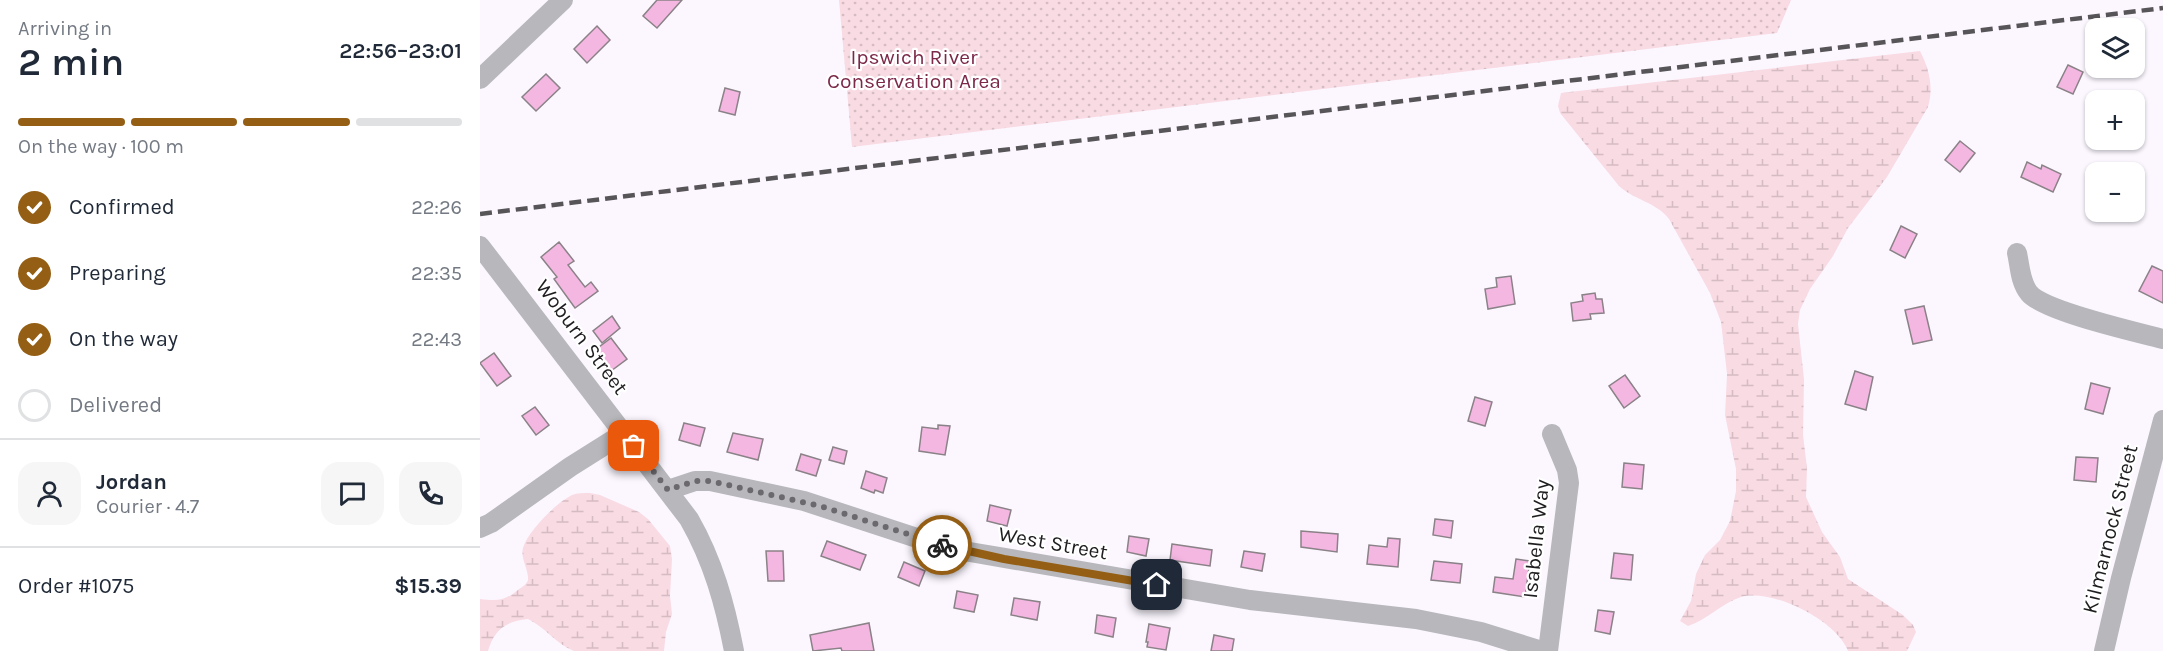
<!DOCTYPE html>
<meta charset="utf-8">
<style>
body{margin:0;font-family:Karla,sans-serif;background:#f6f6f7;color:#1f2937;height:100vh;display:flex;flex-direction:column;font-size:22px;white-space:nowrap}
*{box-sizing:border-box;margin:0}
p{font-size:20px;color:#747a83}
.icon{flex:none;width:33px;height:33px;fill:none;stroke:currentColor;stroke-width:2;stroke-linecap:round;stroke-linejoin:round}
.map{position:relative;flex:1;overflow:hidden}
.drawer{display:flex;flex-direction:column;background:#fff;width:480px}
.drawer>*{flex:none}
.controls{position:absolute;left:1605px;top:18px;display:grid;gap:12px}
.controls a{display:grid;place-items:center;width:60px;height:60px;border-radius:12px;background:#fff;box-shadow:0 2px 4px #0004;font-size:30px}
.pin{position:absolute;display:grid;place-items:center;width:51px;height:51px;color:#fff;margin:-26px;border-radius:12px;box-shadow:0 3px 9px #0006}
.courier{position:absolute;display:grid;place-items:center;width:60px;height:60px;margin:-30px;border:4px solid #945f15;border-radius:50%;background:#fff;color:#222;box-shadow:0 2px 8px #0007}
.overview em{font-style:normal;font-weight:600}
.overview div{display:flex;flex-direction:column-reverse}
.overview{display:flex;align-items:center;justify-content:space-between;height:102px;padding:0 18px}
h1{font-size:39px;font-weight:600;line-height:45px}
.bar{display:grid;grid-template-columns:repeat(4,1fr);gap:9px 6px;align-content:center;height:72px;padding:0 18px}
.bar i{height:8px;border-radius:4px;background:#e0e1e3}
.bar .on{background:#945f15}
.bar p{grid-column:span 4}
.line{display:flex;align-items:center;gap:15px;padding:0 18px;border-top:2px solid #e0e1e3}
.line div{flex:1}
.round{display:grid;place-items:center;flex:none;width:63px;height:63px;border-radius:18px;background:#f6f6f7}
ol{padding:0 18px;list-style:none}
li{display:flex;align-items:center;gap:18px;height:66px}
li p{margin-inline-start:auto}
li .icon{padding:6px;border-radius:50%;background:#945f15;color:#fff;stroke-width:4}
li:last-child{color:#747a83}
li i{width:33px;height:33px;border:3px solid #e0e1e3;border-radius:50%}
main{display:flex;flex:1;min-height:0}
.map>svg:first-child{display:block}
</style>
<main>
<section class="drawer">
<div class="overview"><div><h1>2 min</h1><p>Arriving in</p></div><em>22:56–23:01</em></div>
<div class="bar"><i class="on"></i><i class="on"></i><i class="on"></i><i></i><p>On the way · 100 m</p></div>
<ol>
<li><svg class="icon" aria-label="check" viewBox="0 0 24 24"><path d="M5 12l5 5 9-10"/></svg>Confirmed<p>22:26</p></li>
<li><svg class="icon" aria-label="check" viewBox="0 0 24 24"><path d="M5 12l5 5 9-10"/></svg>Preparing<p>22:35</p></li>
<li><svg class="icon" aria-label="check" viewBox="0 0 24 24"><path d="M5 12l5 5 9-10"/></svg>On the way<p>22:43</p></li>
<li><i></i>Delivered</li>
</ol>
<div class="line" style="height:108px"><a class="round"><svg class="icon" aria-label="person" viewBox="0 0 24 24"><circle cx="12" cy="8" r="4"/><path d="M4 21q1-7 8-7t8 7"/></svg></a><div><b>Jordan</b><p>Courier · 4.7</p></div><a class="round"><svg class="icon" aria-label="chat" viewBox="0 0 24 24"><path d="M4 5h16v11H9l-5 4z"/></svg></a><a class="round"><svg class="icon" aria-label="phone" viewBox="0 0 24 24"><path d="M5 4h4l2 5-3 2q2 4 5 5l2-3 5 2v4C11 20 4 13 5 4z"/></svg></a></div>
<div class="line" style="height:78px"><div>Order #1075</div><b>$15.39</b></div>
</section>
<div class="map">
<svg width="1683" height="651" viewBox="0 0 1683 651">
<defs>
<pattern id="wetland-marsh" width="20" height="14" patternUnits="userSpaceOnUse" patternTransform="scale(1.5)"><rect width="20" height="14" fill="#f9dbe3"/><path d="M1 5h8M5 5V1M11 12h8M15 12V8" fill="none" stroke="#d5bcc2"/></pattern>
<pattern id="park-dots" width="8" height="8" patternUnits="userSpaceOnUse" patternTransform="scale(1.5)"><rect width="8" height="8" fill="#f9dbe3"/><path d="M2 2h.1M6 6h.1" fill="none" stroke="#d5bcc2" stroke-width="1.8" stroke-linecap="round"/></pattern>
</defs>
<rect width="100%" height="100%" fill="#fcf7ff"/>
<g fill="url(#wetland-marsh)">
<path d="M 1440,51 C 1449,69 1454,86 1448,107 L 1407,177 L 1368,228 L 1353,256 L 1330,289 L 1320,310 L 1318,324 L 1324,379 L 1323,435 L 1327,468 L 1326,497 L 1342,532 L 1360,557 L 1368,579 L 1423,615 L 1433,625 L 1436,632 L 1427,651 L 1368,651 C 1357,621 1293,588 1261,597 C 1242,603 1227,620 1208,626 L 1200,621 L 1211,601 L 1216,574 L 1225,555 L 1240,540 L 1250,521 L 1256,491 L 1256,469 L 1245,415 L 1247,374 L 1241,322 L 1230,293 L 1189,219 C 1176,202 1154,200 1139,186 L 1080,113 L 1078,106 L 1081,93 Z"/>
<path d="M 110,493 L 120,495 L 159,512 L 168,519 L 190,546 L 192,559 L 190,596 L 192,614 L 186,632 L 184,651 L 94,651 C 76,644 65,627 48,619 C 26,621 14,630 8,651 L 0,651 L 0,599 C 18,601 24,601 38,590 C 42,587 47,584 48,580 C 49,570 40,558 43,548 C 48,531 76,503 92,495 C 97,493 104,493 110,493 Z"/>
</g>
<polygon fill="url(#park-dots)" points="359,0 1311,0 1297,33 372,147"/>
<g fill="#f4b7e2" stroke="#8a8287" stroke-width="1.5">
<polygon points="177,0 202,0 177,28 163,16"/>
<polygon points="117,26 130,40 107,63 94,49"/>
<polygon points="1588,65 1603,72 1593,94 1577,87"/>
<polygon points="66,74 80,88 56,111 42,97"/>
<polygon points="245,88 260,92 255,115 239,111"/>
<polygon points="1480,141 1495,153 1480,172 1465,160"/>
<polygon points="1547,162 1561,169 1562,165 1581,174 1573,192 1541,177"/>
<polygon points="1421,226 1437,234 1425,258 1410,250"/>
<polygon points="79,242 94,261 88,265 105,287 111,282 118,291 95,308 74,279 77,277 61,257"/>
<polygon points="1672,266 1683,271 1683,303 1659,291"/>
<polygon points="1031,276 1035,304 1008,309 1005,289 1017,287 1016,278"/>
<polygon points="1115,293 1116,299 1122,299 1124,313 1110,314 1111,319 1093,321 1091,303 1103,301 1102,295"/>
<polygon points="1444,306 1452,340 1433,344 1425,310"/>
<polygon points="132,316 140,328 122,343 113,331"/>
<polygon points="131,338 147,359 131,371 115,350"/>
<polygon points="14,353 31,376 17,386 0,363"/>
<polygon points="1375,371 1393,377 1386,410 1365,404"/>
<polygon points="1145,375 1160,396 1144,408 1129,386"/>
<polygon points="1611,383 1630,388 1623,414 1605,409"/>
<polygon points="995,397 1012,402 1005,426 988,421"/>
<polygon points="55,407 69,425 56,435 42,416"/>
<polygon points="204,423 225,428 220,446 199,440"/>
<polygon points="458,425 470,426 465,455 439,451 442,427 458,429"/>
<polygon points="253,433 283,439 278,460 247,452"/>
<polygon points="353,447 367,451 364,464 349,460"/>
<polygon points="321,454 341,460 336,476 316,470"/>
<polygon points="1596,457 1618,458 1616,482 1594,480"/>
<polygon points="1144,463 1164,465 1162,489 1142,487"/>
<polygon points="386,471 407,478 403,493 395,490 394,493 381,488"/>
<polygon points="510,505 531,510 527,526 507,521"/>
<polygon points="955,519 973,521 971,538 953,535"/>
<polygon points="821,531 858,534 857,552 821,547"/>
<polygon points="649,536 669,539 666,556 647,552"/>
<polygon points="908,538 920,539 918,567 887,564 889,545 907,547"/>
<polygon points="347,541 386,555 380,570 341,556"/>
<polygon points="692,544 732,550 730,566 690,560"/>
<polygon points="286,551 303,551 304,581 288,581"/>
<polygon points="764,551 785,554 782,571 761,567"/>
<polygon points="1134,553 1153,555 1151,580 1131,578"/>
<polygon points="1036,559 1050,561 1045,597 1013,592 1015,577 1033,579"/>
<polygon points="954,561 982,564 980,583 951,580"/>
<polygon points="424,562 445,571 439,586 418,577"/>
<polygon points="477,591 498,595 494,612 474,608"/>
<polygon points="534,598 560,602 557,620 531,615"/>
<polygon points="1118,610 1134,612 1130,634 1115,631"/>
<polygon points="617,615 636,618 633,637 615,633"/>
<polygon points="389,623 394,651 362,651 361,648 333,651 330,635"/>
<polygon points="669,624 690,628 686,650 667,647 668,642 666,642"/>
<polygon points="734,635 754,639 752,651 731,651"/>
</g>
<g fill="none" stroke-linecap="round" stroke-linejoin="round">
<g stroke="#b8b8bc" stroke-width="20">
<polyline points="0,79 83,0"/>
<path d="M 0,246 L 209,519 C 233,561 245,604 254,651"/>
<path d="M 1537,253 C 1540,266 1540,282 1549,293 C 1563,311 1656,332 1683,339"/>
<polyline points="188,490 215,481 230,481 324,501 443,540 484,551 770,600 936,619 1001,632 1062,651"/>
<polyline points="0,528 11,523 90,467 144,433"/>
<polyline points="1068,651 1089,483 1087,470 1072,434"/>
<polyline points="1624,651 1641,578 1683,420"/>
</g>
<polyline stroke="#585559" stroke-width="4.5" stroke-dasharray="12 6" stroke-linecap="butt" points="0,214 1683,8"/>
</g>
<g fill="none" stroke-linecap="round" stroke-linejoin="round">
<polyline stroke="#6c696e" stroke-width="6" stroke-dasharray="0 10.8" points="154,446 188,490 215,481 230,481 340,506 462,545"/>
<polyline stroke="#945f15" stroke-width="8" points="462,545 524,559 677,585"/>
</g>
<g text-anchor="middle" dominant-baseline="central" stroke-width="4.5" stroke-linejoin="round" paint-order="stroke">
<g font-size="21" fill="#7c2949" stroke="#fff">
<text x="434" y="57">Ipswich River<tspan x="434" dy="24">Conservation Area</tspan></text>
</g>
<g font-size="21" fill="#1f1d20" stroke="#fff">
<text transform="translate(102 337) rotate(53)">Woburn Street</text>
<text transform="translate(1630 529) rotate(-76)">Kilmarnock Street</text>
<text transform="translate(1056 539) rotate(-84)">Isabella Way</text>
<text transform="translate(573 543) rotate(10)">West Street</text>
</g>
</g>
</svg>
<div class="controls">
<a><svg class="icon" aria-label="layers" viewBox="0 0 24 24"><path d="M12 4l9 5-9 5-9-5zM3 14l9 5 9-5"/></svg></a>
<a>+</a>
<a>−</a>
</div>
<div class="pin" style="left:154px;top:446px;background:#ea580c"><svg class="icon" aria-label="bag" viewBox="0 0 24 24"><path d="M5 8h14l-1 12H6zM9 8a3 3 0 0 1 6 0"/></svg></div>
<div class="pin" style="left:677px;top:585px;background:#1f2937"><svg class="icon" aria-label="home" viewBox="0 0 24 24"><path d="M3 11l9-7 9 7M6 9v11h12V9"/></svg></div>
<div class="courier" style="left:462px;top:545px"><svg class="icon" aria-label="bike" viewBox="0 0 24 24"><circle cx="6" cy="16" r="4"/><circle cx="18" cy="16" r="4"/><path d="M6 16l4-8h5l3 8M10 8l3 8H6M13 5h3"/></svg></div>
</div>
</main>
